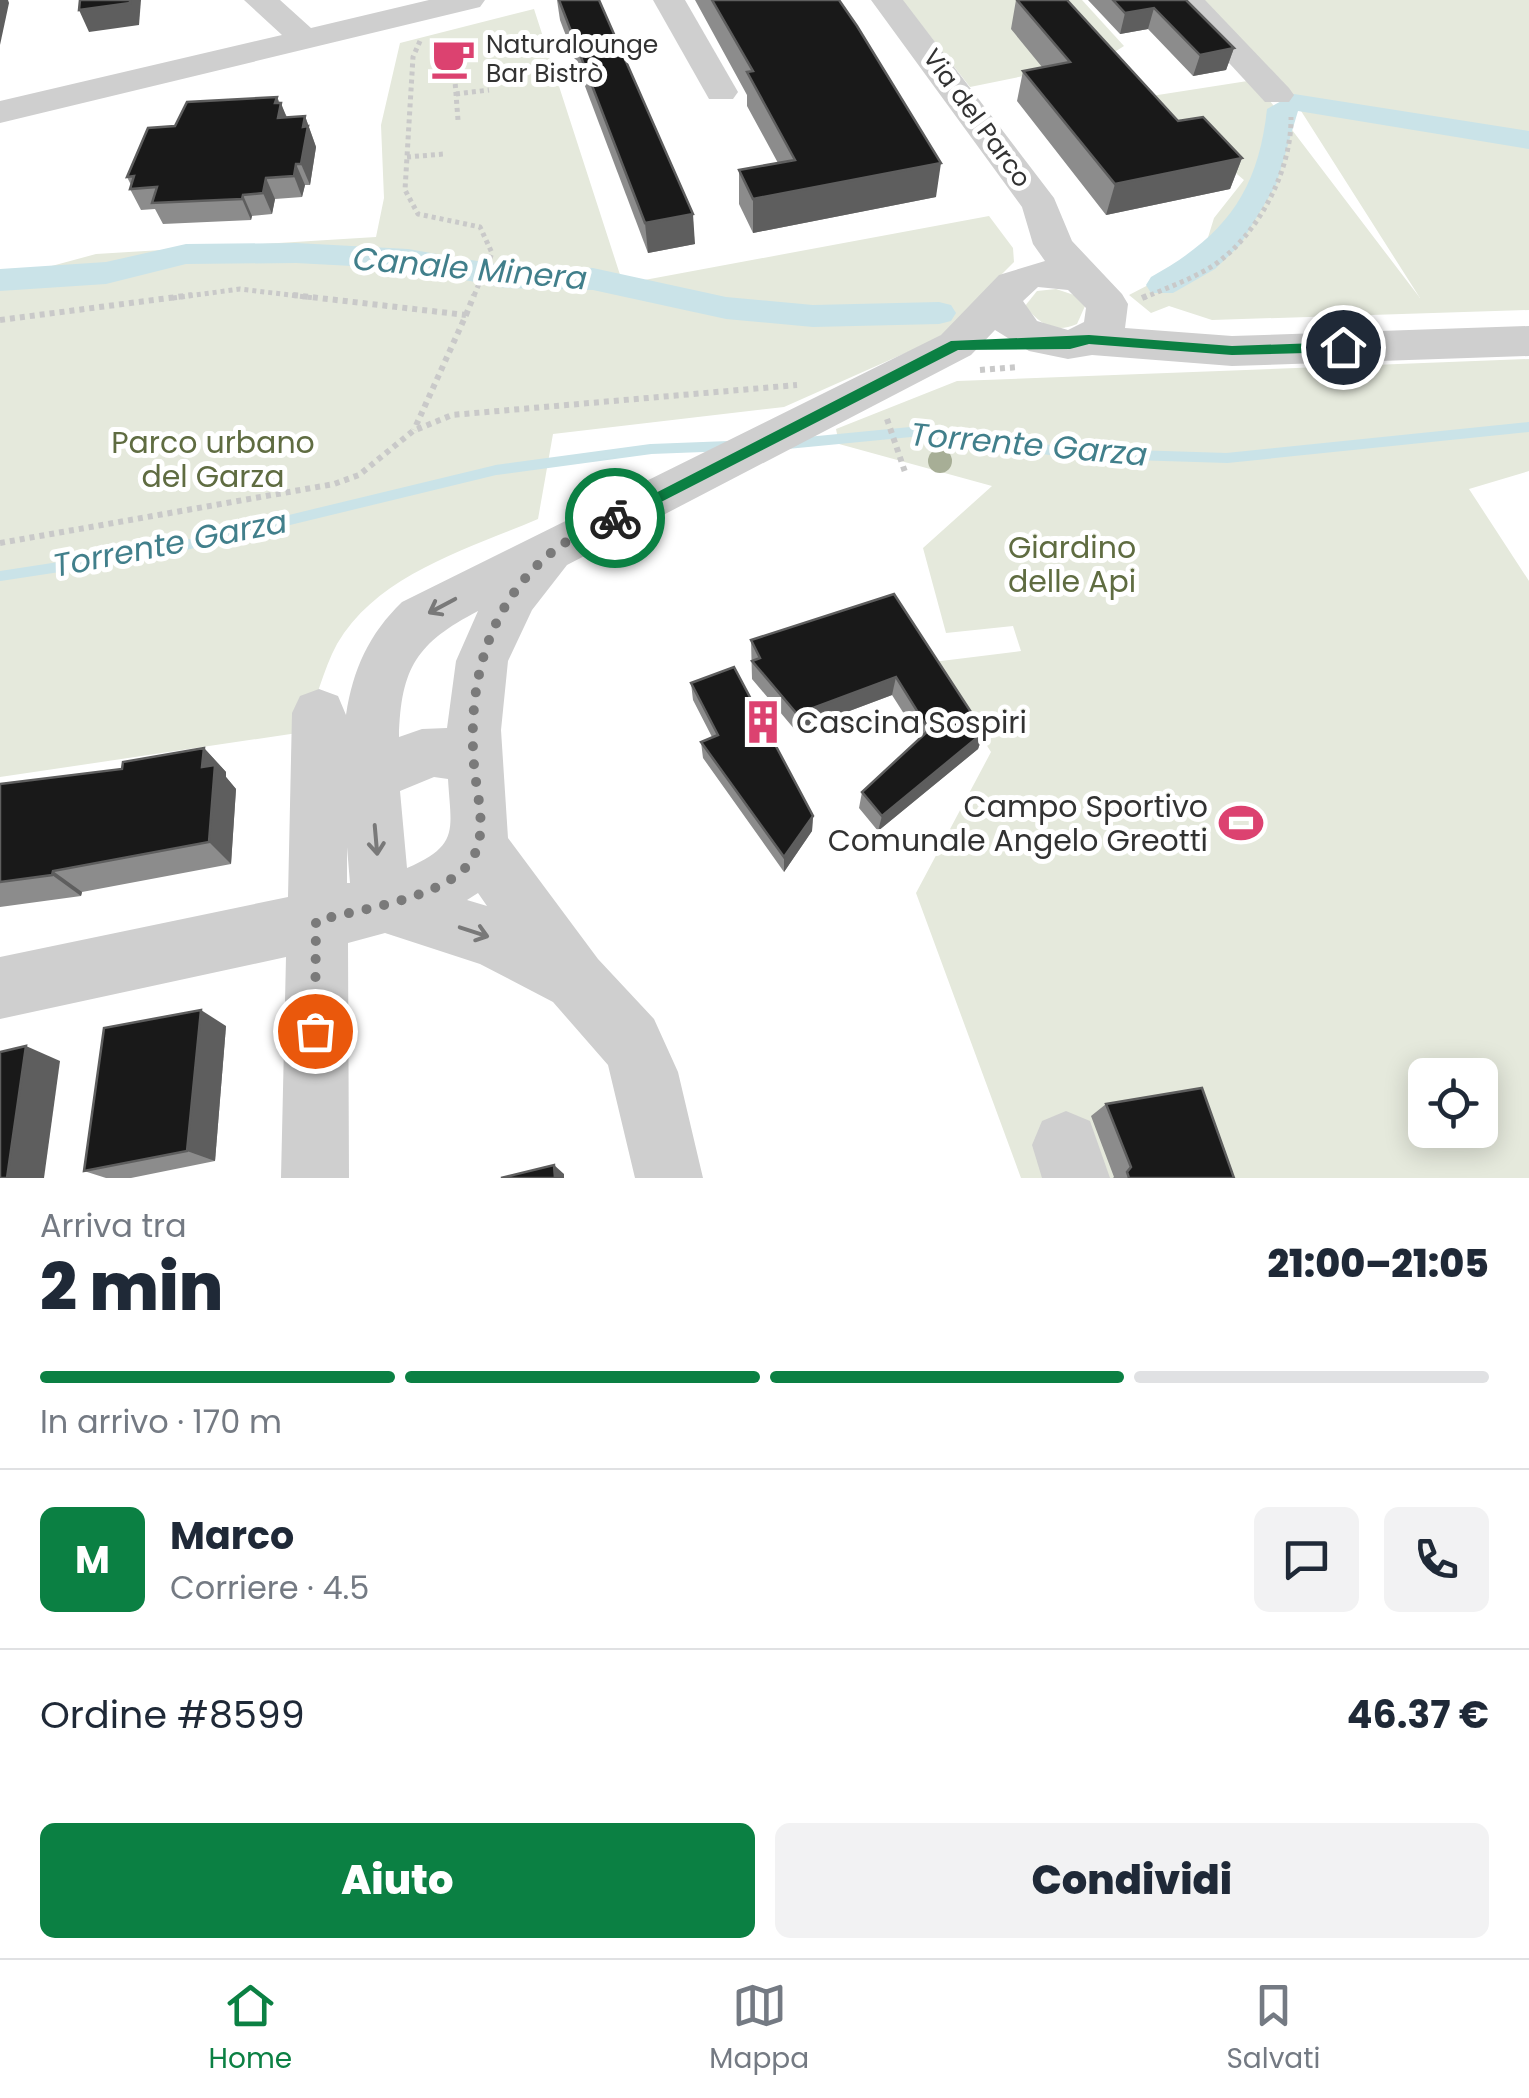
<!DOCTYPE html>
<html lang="it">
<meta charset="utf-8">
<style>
body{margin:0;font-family:Poppins,sans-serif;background:#f2f2f3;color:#1f2937;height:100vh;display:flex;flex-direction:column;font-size:38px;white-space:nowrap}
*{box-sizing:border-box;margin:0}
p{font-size:32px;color:#747a83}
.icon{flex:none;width:55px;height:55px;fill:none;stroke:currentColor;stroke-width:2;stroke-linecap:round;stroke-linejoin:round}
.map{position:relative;height:1178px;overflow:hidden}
.panel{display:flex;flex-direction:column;background:#fff;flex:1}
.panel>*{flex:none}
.controls{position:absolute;left:1408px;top:1058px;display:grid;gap:20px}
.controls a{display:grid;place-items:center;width:90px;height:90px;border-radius:15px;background:#fff;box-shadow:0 5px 25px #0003;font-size:50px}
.pin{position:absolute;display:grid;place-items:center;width:85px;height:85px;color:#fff;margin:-42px;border:5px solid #fff;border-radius:50%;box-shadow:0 2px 10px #0007}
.courier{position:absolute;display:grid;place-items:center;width:100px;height:100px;margin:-50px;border:8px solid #0b8043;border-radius:50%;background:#fff;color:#222;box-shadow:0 2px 12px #0007}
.head em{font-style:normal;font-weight:800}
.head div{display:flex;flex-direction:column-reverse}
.head{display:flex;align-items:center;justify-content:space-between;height:170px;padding:0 40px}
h1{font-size:65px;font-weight:800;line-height:75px}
.bar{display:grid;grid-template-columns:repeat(4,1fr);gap:15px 10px;align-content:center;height:120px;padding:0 40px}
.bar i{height:12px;border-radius:8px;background:#e0e1e3}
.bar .current{background:#0b8043}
.bar p{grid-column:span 4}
.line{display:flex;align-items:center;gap:25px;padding:0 40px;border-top:2px solid #e0e1e3}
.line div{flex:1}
.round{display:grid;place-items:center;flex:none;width:105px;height:105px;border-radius:15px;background:#f2f2f3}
.cta{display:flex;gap:20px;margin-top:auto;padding:20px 40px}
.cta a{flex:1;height:115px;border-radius:15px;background:#0b8043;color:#fff;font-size:40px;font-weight:800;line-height:115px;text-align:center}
.cta a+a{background:#f2f2f3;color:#1f2937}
.tab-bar{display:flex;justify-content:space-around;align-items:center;height:140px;border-top:2px solid #e0e1e3;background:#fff;font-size:28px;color:#747a83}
.tab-bar a{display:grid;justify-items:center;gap:5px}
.tab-bar .current{color:#0b8043}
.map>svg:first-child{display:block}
</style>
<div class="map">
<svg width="1529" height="1178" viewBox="0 0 1529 1178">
<rect width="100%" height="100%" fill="#fff"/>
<g fill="#e5e9dc" fill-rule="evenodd">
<polygon points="902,0 1082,0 1124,46 1102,60 970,87"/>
<polygon points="1198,0 1529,0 1529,310 1212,320 1169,306 1151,313 1129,295 1202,257 1214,218 1244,180 1145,97 1254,80 1420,298 1282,81"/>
<path d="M 534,9 L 623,284 L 989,216 L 1013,248 L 1014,262 L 987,289 L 972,318 L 937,339 L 784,407 L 553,434 L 538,519 C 468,549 378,574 337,644 C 323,670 315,704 304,732 L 0,777 L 0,280 L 96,254 L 376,237 L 384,198 L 381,125 L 400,43 Z"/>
<path d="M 1056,289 L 1074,295 L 1085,306 L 1077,324 C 1054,334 1040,324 1025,306 L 1037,291 Z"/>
<path d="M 1529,359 L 1529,471 L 1469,489 L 1529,581 L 1529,1178 L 1021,1178 L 916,893 L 991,752 L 933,662 L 1021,651 L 1013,626 L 946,633 L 923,548 L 992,486 L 839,444 L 836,429 L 957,381 ZM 1425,1075 L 1480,1075 L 1480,1130 L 1425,1130 Z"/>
</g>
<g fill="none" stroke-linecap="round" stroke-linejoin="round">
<g stroke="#cae3e8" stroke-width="10">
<polyline points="787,444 921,431 1070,453 1227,458 1529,427"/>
<polyline points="0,576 157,552 496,470 651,449 729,446"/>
</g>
<g fill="#cae3e8" fill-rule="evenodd">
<path d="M 1294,94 L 1529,131 L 1529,149 L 1298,111 L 1276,185 L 1240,245 L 1215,269 L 1173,293 L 1151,293 L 1146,285 L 1151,277 C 1223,237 1258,194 1267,109 Z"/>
<polygon points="296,243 408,249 506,266 593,268 726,297 813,305 939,302 951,305 956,313 951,321 939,324 813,327 726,319 593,290 506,288 408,269 296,263 186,264 106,284 0,291 0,269 106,262 186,244"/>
</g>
<g stroke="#c9c9c9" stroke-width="5" stroke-dasharray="4 4" stroke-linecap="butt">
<polyline points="420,41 413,57 405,190 418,214 480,227 492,253 473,298"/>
<polyline points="454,68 458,120"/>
<polyline points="456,94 489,90"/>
<polyline points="407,157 444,154"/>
<polyline points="173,298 240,289 315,298"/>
<path d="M 1143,298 C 1167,288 1192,279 1214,265 C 1258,235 1292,170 1291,117"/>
</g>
<g stroke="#c9c9c9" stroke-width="6" stroke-dasharray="5 5" stroke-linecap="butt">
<polyline points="293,295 466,315 414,430"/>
<polyline points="1142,298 1149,295"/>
<polyline points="466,315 474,295"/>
<polyline points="0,320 192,295"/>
<polyline points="980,370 1018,367"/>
<polyline points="887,419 906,475"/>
<polyline points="0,543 334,484 359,475 413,431 452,415 797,385"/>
</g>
<g fill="#cfcfcf" fill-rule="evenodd">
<polygon points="244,0 280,0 311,28 429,0 485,0 480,7 0,123 0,101 282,35"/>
<polygon points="653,0 685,0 738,92 733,99 709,99"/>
<path d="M 871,0 L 903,0 L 1054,198 L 1072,241 L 1122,294 L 1128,304 L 1125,328 L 1232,336 L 1529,326 L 1529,356 L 1232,366 L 1092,355 L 1068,359 L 1029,351 L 995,330 L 971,355 L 567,565 L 532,610 L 508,661 L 501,730 L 508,838 L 598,959 L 654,1019 L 678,1072 L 703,1178 L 635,1178 L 608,1065 L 553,1002 L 480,964 L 385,933 L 348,943 L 349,1178 L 281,1178 L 286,957 L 0,1019 L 0,957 L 288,897 L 292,713 L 300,696 L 319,689 L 338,696 L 346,715 C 353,669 369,634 402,602 L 941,335 L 999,275 L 1045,261 L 1033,244 L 1022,207 ZM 1038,287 L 1068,290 L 1086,308 L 1084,322 L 1068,330 L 1037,321 L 1023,301 ZM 478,611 L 456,661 L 447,728 L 422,729 L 399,737 C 401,667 417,643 478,611 ZM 434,777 L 448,779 C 451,830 460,845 407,868 L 400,791 ZM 347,847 L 350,883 L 347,883 ZM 478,893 L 487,906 L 467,900 Z"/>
<polygon points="1171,0 1205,0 1289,88 1294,95 1289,102 1265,102"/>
<polygon points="1066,1111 1090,1121 1110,1178 1042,1178 1032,1145 1042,1121"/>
</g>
</g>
<circle fill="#a7ae96" cx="940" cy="461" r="12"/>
<g fill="#8c8c8c">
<polygon points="557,0 599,0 695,244 648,253 560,20"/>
<polygon points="695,0 839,0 936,197 753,233 739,204 739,170 778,163 747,106 747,95"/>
<polygon points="1016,0 1067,0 1178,121 1242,158 1230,189 1106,215 1017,101 1023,71 1042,67 1011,29"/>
<polygon points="1088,0 1186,0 1234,48 1226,70 1193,76 1148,29 1120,34"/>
<polygon points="277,97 287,117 305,116 316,147 310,185 305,185 302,197 275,199 272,214 252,216 251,220 163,224 155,209 141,210 130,189 131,185 127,177"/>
<polygon points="894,594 984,732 978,749 878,831 859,808 862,792 920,739 892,695 796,731 752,679 751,640"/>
<polygon points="691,683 813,816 812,831 784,872 703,758 701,742 712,737 693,700"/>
<polygon points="204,748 226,772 226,777 236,789 231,864 82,892 81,896 0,907 0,784 122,769"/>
<polygon points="226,1026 215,1161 131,1178 106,1178 84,1171"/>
<polygon points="1106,1104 1234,1178 1113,1178 1114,1177 1091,1116"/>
</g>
<g fill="#5e5e5e">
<polygon points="0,0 8,0 9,3 0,45"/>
<polygon points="130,0 141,0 139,25 89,32 79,10"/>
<polygon points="1154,8 1148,29 1120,34 1125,13"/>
<polygon points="1234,48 1226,70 1193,76 1200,55"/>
<polygon points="277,97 280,107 281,103 289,124 278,118 275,103"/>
<polygon points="305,116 316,147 310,185 301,164"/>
<polygon points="1242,158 1230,189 1106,215 1115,184"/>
<polygon points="941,163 936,197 753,233 753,199"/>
<polygon points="296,164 305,185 302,197 294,176"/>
<polygon points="266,178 275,199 272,214 263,193"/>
<polygon points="243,195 252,216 251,220 242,199"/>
<polygon points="693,214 695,244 648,253 645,223"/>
<polygon points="896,677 892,695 796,731 797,714"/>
<polygon points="984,732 978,749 878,831 882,816"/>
<polygon points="204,748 226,772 226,777 236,789 231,864 209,842 202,767"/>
<polygon points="813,816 812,831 784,872 784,857"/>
<polygon points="53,871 82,892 81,896 52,875"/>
<polygon points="201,1010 226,1026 215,1161 187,1151"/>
<polygon points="26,1046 60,1061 44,1178 7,1178"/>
<polygon points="554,1165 564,1174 564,1178 555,1178"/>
</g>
<g fill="#191919" stroke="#5e5e5e" stroke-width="2.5">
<polygon points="80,0 130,0 130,3 79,10"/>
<polygon points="559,0 599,0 693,214 645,223"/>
<polygon points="712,0 839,0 857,26 941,163 753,199 739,170 795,160 747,72 753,71"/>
<polygon points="1017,0 1067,0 1178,121 1203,117 1242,158 1115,184 1023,71 1070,62"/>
<polygon points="1113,0 1186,0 1234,48 1200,55 1154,8 1125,13"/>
<polygon points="277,97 275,103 281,103 278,118 305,116 303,127 308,126 301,164 296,164 294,176 266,178 263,193 243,195 242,199 152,203 157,187 130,189 134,176 127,177 148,128 175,126 187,102"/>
<polygon points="894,594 984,732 882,816 862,792 929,730 896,677 797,714 752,661 760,658 751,640"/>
<polygon points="734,667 813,816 784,857 701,742 718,735 691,683"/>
<polygon points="204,748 202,767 215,765 209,842 53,871 52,875 0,882 0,784 122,769 123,762"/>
<polygon points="201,1010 187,1151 84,1171 104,1028"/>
<polygon points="26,1046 7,1178 0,1178 0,1052"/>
<polygon points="1202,1088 1234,1178 1129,1178 1127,1172 1131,1167 1106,1104"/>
<polygon points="554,1165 555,1178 501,1178"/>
</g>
<defs><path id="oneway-shaft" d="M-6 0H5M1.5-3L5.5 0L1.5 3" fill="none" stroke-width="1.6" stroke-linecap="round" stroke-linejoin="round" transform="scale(2.5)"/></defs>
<g stroke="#797979">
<use href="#oneway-shaft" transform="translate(442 606) rotate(152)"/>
<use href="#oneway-shaft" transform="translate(376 840) rotate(85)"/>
<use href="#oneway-shaft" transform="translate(474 932) rotate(18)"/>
</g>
<polygon fill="#0b8043" points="1089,335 1232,346 1343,342 1350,347 1343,352 1232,355 1089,344 1070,349 958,350 620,523 607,518 951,341"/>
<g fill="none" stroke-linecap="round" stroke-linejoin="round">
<path stroke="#7a7a7a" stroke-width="10" stroke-dasharray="0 18" d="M 315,1031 L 316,921 C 359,909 435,900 466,867 C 491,840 477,799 474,765 C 467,681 489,598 560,546 C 576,535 597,528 615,518"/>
</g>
<defs>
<g id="cafe-bare" transform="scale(3.45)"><path d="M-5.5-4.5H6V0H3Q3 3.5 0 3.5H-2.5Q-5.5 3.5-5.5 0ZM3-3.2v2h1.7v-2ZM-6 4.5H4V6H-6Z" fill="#dc4270" stroke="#fff" stroke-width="2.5" paint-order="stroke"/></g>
<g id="building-bare" transform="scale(3.45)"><path d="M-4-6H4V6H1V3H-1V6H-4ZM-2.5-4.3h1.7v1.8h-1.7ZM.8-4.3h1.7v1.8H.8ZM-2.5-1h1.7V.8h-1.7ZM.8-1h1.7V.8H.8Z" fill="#dc4270" stroke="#fff" stroke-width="2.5" paint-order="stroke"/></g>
<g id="stadium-bare" transform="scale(3.45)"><path d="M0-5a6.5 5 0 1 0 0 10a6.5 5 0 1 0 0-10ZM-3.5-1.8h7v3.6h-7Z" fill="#dc4270" stroke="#fff" stroke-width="2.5" paint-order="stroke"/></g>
</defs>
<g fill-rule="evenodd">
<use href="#cafe-bare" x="453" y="58"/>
<use href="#building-bare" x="763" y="722"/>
<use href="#stadium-bare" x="1241" y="823"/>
</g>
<g text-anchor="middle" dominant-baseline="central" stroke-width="10" stroke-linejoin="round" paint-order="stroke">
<g font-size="25" fill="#323232" stroke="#fff" text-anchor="start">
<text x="486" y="44">Naturalounge<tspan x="486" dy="29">Bar Bistrò</tspan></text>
</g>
<g font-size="25" fill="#323232" stroke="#fff">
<text transform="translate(977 118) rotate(54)">Via del Parco</text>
</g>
<g font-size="30" fill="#5f6c41" stroke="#fff">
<text x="213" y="442">Parco urbano<tspan x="213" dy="34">del Garza</tspan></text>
<text x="1072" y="547">Giardino<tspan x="1072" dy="34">delle Api</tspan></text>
</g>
<g font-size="30" fill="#323232" stroke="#fff" text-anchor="start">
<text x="796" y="722">Cascina Sospiri</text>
<text x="1208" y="806" text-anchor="end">Campo Sportivo<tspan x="1208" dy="34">Comunale Angelo Greotti</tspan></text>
</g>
<g font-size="32" font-style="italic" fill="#417f8b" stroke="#fff">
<text transform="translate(470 268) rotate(5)">Canale Minera</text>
<text transform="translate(1029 444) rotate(5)">Torrente Garza</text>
<text transform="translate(170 543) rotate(-11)">Torrente Garza</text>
</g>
</g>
</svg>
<div class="controls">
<a><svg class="icon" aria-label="locate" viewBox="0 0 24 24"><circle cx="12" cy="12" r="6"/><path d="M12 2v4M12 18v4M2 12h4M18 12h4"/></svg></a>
</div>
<div class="pin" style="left:315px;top:1031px;background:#ea580c"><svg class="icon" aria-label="bag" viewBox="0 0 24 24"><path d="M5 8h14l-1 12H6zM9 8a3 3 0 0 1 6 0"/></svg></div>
<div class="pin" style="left:1343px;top:347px;background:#1f2937"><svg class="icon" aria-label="home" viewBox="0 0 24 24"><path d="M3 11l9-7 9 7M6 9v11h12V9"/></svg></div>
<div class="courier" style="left:615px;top:518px"><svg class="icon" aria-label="bike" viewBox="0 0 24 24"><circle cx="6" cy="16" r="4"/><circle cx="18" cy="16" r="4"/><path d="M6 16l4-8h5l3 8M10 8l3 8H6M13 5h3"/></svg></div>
</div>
<section class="panel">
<div class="head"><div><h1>2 min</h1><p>Arriva tra</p></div><em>21:00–21:05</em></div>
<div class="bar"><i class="current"></i><i class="current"></i><i class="current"></i><i></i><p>In arrivo · 170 m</p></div>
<div class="line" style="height:180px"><b class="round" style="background:#0b8043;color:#fff">M</b><div><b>Marco</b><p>Corriere · 4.5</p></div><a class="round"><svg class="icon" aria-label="chat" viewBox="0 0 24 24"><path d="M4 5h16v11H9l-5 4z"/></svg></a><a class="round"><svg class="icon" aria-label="phone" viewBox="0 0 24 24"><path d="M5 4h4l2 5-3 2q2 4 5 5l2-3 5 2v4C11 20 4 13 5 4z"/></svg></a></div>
<div class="line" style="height:130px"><div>Ordine #8599</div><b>46.37 €</b></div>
<div class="cta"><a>Aiuto</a><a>Condividi</a></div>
</section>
<nav class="tab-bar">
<a class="current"><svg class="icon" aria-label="home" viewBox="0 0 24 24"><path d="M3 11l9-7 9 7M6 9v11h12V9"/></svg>Home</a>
<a><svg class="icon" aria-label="map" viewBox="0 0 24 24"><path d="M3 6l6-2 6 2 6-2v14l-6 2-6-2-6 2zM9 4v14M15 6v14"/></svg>Mappa</a>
<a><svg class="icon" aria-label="saved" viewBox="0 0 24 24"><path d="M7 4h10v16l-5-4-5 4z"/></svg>Salvati</a>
</nav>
